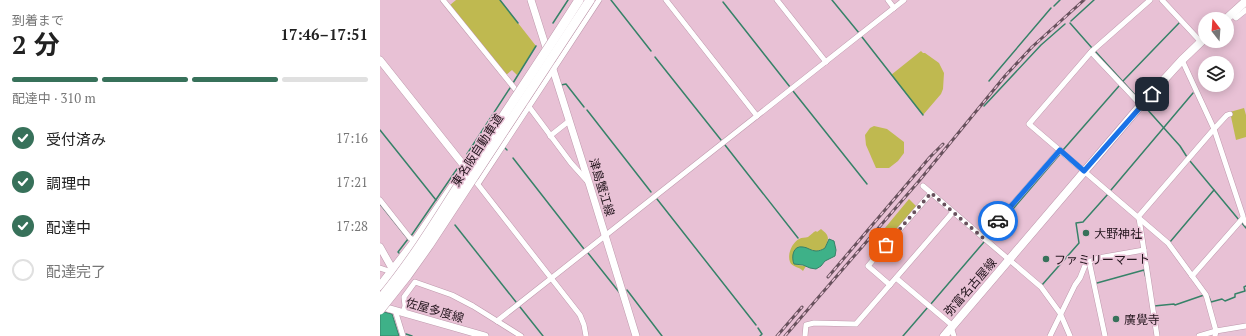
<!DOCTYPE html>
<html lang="ja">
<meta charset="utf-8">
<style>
body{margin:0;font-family:"PT Serif","Noto Sans JP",serif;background:#f2f2f2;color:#222;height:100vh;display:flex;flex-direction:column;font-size:15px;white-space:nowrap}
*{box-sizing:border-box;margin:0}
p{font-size:13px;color:#767676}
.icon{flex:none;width:22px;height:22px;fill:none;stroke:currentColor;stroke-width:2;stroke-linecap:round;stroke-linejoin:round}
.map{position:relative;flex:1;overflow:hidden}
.side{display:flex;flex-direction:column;background:#fff;width:380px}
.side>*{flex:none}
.needle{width:26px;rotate:343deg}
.tools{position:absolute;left:818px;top:12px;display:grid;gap:8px}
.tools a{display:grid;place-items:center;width:36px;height:36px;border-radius:50%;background:#fff;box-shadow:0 2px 10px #0003;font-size:20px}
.pin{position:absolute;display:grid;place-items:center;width:34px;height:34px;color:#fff;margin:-17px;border-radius:8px;box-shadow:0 2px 6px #0006}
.courier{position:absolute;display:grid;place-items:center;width:40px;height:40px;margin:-20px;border:3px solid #1a73e8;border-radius:50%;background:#fff;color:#222;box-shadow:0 1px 5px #0007}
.head em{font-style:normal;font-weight:700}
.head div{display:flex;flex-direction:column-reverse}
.head{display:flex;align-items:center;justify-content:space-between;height:68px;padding:0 12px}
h1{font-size:26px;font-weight:700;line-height:30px}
.bar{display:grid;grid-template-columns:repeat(4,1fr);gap:6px 4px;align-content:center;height:48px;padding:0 12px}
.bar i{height:5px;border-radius:3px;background:#e0e0e0}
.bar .selected{background:#37715a}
.bar p{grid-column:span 4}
ol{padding:0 12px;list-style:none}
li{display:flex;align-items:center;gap:12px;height:44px}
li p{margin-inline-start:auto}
li .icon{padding:4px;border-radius:50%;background:#37715a;color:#fff;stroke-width:4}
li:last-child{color:#767676}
li i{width:22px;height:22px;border:2px solid #e0e0e0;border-radius:50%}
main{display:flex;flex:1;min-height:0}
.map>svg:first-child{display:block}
</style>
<main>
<section class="side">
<div class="head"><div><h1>2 分</h1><p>到着まで</p></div><em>17:46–17:51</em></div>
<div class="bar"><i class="selected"></i><i class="selected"></i><i class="selected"></i><i></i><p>配達中 · 310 m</p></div>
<ol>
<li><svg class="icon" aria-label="check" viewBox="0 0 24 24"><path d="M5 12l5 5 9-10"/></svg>受付済み<p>17:16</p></li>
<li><svg class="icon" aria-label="check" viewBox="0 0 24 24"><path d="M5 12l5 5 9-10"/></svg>調理中<p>17:21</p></li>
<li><svg class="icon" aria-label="check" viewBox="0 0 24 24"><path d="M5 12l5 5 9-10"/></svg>配達中<p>17:28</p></li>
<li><i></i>配達完了</li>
</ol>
</section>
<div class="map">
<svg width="866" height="336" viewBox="0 0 866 336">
<rect width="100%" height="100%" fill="#e8c1d5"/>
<g fill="#bfb950">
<polygon points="76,0 120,0 156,46 137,75 132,70 126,75 70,5"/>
<polygon points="541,51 543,53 545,53 559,63 564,73 563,89 561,94 543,115 511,75"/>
<polygon points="864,108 866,115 866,137 856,140 850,112"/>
<polygon points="494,126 507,129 524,142 524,153 518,161 509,168 496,168 486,145 485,135 490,128"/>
<polygon points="529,199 537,207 513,235 505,228"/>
<path d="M 441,229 C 450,236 449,238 445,248 C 437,253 432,251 424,247 L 417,265 L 426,266 L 423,271 C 420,267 412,267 410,262 C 407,254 412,243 419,239 C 422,237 425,238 428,237 C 431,235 433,232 436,231 L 437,232 Z"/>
</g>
<g fill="#3eb188" stroke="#368268">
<path d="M 449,239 L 454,241 L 456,250 L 455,256 L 445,261 L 441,266 L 436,269 L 430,268 L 423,265 L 414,264 C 411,257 413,245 423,247 C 427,247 431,251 436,251 C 439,251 442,250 445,248 Z"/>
<polygon points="0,311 12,314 19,336 0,336"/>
</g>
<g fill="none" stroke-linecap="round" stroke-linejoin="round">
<g stroke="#368268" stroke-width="1.5">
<polyline points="120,0 138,23"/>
<polyline points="231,0 271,51"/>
<polyline points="452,0 479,33"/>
<polyline points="343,2 410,87"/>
<polyline points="674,6 680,0"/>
<polyline points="691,21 714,0"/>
<polyline points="173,23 188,0"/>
<polyline points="690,23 712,48"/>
<polyline points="482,37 543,115"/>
<polyline points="715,51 756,96"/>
<polyline points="275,57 341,140"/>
<polyline points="609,81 671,8"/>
<polyline points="743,81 800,22"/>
<polyline points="133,83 156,46"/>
<polyline points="181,85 186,84 204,107"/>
<polyline points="413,91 487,184"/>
<polyline points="604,106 661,45 685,24"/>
<polyline points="766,108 800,146 807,157"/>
<polyline points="207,110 271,192"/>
<polyline points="0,130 56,200"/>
<polyline points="345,145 418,238"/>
<polyline points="125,148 127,150"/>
<polyline points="683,150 739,86"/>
<polyline points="87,154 130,88"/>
<polyline points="133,158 204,249"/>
<polyline points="810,161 859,220"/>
<polyline points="731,190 813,93"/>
<polyline points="277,199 376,325"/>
<polyline points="0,204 28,239"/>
<polyline points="626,217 681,153"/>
<polyline points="861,222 866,228"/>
<polyline points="75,225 136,302"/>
<polyline points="31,236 77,169"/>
<polyline points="607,238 617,227"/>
<polyline points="790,242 834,190"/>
<polyline points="19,253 18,252 28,239"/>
<polyline points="208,253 239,292"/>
<polyline points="717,283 764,270 766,278"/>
<polyline points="662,285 699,243 696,223 703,222 728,194"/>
<polyline points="247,290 282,336"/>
<polyline points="829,297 831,302 842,299 845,301 855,297 855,294 865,291 864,287 866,286"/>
<polyline points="550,305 604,242"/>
<polyline points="774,305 774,306 794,304 795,305 824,295"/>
<polyline points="140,307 163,336"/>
<polyline points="378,328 382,334 380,336"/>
<polyline points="26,334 32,336"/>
<polyline points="523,336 548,307"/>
</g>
<g stroke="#be99ac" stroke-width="6">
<g id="street">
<polyline points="63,0 144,100 191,163 208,182"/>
<polyline points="286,0 377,116"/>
<polyline points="397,0 446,62"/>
<polyline points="508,0 514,8"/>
<polyline points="770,0 711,52 649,124 788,243 826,295 836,331 835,336"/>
<polyline points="782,0 821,42"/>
<polyline points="852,14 856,18 866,10"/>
<polyline points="711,52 761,105"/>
<polyline points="802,60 834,129 863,216 863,218 866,223"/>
<polyline points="170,136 189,121"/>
<polyline points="96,182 200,315 204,325 206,336"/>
<polyline points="98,184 219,0"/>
<polyline points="543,186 661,287 680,313 690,336"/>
<polyline points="0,200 30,238 37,242"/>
<polyline points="758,217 834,129 847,115 850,114"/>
<polyline points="759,218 777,336"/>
<polyline points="603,238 680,150"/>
<polyline points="709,261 725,336"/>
<polyline points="0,268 12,272"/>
<polyline points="812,276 863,218"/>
<polyline points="516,278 573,326"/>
<polyline points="510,285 488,266 551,193"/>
<polyline points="15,310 23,336"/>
<polyline points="23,313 25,306 24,297 35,282 72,295 93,306 141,336"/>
<polyline points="117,321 524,0"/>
<polyline points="571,327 574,336"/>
<polyline points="425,336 426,325 434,323 476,324 573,212"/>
<polyline points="670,336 695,285 700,278 706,263 718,258 764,250"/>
<polyline points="819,336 836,331 866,326"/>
</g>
</g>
<g stroke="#be99ac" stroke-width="8">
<g id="secondary">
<polyline points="151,0 209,183 256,336"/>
<polyline points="0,60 85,167"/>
<polyline points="0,247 13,270"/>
<polyline points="0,306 105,336"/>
</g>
</g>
<g stroke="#be99ac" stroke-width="9">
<g id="primary">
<polyline points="846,19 866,1"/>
<polyline points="0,286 35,241 86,167"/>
<polyline points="564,336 761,105 802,60 825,38"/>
</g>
</g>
<use href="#street" stroke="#fff" stroke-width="5"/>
<use href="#secondary" stroke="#fff" stroke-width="7"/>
<use href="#primary" stroke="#fff" stroke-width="8"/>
<g stroke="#68515d" stroke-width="3">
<g id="rail">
<polyline points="448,277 550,157 563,144"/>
<polyline points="397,336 422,307"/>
<polyline points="405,336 539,181 625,76 652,47 704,0"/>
</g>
</g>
<use href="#rail" stroke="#e8c1d5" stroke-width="1.5" stroke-dasharray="4.5" stroke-linecap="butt"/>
<g stroke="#be99ac" stroke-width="10" stroke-linecap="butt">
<g id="highway-bridge">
<path d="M 0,299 C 36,256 64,208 94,161 C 129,107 165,54 199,0"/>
<polyline points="0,310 27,276 49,245 210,0"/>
</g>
</g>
<use href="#highway-bridge" stroke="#fff" stroke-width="9"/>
</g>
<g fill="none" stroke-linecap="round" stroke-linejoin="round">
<polyline stroke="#68515d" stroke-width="4" stroke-dasharray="0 7.2" points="506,245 551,193 603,238 618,221"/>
<polyline stroke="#1a73e8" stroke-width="5" points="618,221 680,150 704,171 772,94"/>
</g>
<g fill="#37715a" stroke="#e8c1d5" stroke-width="1.5">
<circle cx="706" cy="233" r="4"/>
<circle cx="666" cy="259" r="4"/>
<circle cx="736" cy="319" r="4"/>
</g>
<g text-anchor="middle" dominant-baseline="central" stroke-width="3" stroke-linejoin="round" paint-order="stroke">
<g font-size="12" fill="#23151d" stroke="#e8c1d5">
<text transform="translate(97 150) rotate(-57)">東名阪自動車道</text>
<text transform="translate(222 187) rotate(73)">津島蟹江線</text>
<text transform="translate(590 287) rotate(-49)">弥富名古屋線</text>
<text transform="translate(55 310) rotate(16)">佐屋多度線</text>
</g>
<g font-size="12" fill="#23151d" stroke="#e8c1d5" text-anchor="start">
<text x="714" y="233">大野神社</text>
<text x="674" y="259">ファミリーマート</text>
<text x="744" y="319">廣覺寺</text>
</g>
</g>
</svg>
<div class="tools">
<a><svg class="needle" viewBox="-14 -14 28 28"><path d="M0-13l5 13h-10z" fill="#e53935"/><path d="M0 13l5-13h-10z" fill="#767676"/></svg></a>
<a><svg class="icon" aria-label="layers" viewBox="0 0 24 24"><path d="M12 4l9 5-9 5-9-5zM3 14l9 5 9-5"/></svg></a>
</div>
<div class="pin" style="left:506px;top:245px;background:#ea580c"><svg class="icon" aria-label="bag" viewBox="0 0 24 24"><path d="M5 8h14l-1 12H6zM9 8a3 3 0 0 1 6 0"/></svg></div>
<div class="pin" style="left:772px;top:94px;background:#1f2937"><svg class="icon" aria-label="home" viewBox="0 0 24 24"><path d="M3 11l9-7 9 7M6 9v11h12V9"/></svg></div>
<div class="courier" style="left:618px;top:221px"><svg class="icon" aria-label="car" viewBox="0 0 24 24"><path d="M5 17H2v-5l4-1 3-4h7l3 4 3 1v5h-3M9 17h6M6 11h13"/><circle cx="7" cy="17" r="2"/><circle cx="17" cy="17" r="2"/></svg></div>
</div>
</main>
